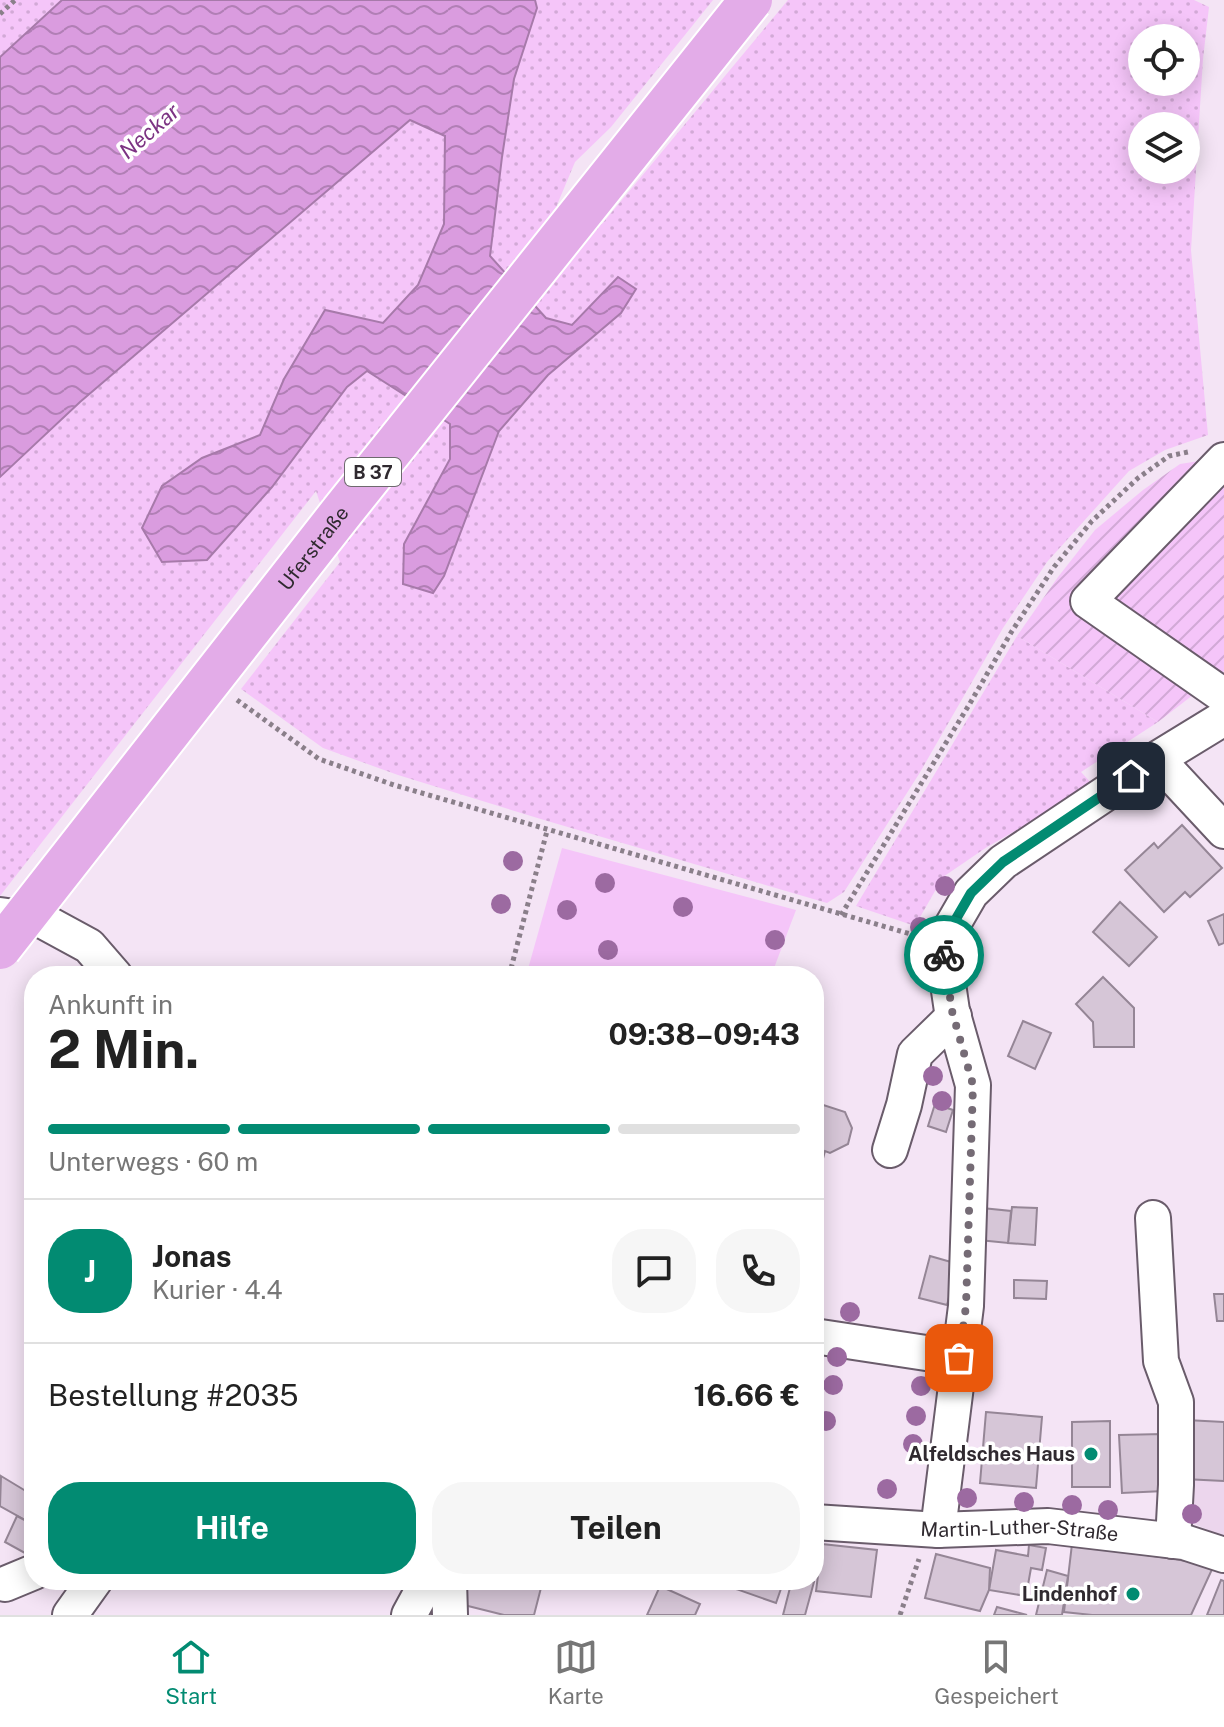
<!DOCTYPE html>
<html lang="de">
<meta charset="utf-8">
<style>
body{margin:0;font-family:"Public Sans",sans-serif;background:#f6f6f6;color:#222;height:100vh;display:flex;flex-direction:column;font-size:30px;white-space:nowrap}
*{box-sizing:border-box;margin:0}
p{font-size:26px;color:#767676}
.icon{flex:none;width:44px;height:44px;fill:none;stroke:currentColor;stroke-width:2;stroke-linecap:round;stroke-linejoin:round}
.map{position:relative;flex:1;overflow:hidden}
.details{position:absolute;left:24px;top:966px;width:800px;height:624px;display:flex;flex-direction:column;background:#fff;border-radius:32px;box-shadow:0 4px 20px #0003}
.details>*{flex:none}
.fabs{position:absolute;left:1128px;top:24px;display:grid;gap:16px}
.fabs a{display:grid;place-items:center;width:72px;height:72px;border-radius:50%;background:#fff;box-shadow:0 4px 20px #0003;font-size:40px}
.pin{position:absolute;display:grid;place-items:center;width:68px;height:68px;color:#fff;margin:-34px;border-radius:16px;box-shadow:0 4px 12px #0006}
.courier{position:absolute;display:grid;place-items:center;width:80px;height:80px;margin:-40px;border:6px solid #028b72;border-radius:50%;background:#fff;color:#222;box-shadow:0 2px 10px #0007}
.summary em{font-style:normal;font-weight:700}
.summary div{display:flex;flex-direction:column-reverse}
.summary{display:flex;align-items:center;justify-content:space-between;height:136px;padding:0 24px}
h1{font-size:52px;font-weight:700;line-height:60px}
.bar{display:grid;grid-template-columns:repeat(4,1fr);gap:12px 8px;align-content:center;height:96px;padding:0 24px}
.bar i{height:10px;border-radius:6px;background:#e0e0e0}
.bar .current{background:#028b72}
.bar p{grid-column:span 4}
.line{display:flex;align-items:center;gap:20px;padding:0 24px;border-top:2px solid #e0e0e0}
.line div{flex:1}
.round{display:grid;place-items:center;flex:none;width:84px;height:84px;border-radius:32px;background:#f6f6f6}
.action{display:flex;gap:16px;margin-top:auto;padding:16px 24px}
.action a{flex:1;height:92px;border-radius:32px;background:#028b72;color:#fff;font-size:32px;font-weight:700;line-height:92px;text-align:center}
.action a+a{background:#f6f6f6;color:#222}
.tabs{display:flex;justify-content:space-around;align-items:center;height:112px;border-top:2px solid #e0e0e0;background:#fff;font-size:22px;color:#767676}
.tabs a{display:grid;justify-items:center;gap:4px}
.tabs .current{color:#028b72}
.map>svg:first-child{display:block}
</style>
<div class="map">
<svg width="1224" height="1615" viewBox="0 0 1224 1615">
<defs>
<pattern id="grass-dots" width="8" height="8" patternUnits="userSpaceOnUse" patternTransform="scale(2)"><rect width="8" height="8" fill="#f5c5f9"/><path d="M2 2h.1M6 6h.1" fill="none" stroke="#d2a9d6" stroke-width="1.8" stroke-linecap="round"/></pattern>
<pattern id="garden-furrows" width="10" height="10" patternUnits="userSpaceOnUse" patternTransform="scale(2)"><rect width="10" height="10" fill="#f5c5f9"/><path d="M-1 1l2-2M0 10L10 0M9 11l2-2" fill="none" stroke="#d2a9d6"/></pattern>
<pattern id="water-waves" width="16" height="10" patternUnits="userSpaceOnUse" patternTransform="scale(2)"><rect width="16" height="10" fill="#da9cdf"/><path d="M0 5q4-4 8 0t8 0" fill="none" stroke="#b17fb5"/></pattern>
</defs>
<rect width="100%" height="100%" fill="#f4e4f5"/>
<polygon fill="#ecd6ed" points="1184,1479 1224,1481 1224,1537 1186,1520"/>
<g fill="url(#grass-dots)" fill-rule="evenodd">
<polygon points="0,0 62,0 0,57"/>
<path d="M 535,0 L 713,0 L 611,127 L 575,162 L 557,205 L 602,224 L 788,0 L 1194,0 L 1209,7 L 1203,59 L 1191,250 L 1208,435 L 1165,450 L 1129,471 L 1047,562 L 1003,628 L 919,774 L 844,892 L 827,903 L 544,820 L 398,775 L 323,748 L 241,689 L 340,562 L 316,491 L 0,896 L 0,477 L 80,402 L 410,120 L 445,136 L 444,224 L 418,285 L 383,323 L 284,379 L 260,435 L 202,458 L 208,560 L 272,487 L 347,387 L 367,371 L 450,424 L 450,459 L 404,544 L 444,576 L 499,431 L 548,375 L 621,313 L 636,290 L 618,278 L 572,325 L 546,318 L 490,256 L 502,157 L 514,79 L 537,8 ZM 1142,38 L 1186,38 L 1186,82 L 1142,82 ZM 1142,126 L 1186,126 L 1186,170 L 1142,170 Z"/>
<polygon points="1017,636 1158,722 1081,772 1094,786 987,847 943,877 915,926 856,906"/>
</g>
<polygon fill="#f5c5f9" points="562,848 796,910 771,976 526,976"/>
<polygon fill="url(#garden-furrows)" points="1218,458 1224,458 1224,671 1158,722 1017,636 1058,577 1095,530 1143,490 1180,464"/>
<polygon fill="url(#water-waves)" stroke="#a77aaa" stroke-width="2" points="62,0 535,0 537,8 514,79 502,157 490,256 546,318 572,325 618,277 636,289 621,313 548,375 499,431 444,576 433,593 403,584 404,544 450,459 450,424 367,371 347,387 272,487 207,560 162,562 142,528 162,486 202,458 260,435 284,379 325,310 383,323 418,285 444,224 445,136 410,120 80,402 0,477 0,57"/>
<g fill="#d6c6d7" stroke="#958696" stroke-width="2">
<polygon points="1182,825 1222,868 1190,897 1185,892 1164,912 1125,870 1154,843 1158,848"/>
<polygon points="1120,902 1157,937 1129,966 1093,932"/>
<polygon points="1224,914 1224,943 1219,945 1208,921"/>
<polygon points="1103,977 1134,1008 1134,1047 1094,1047 1093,1022 1076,1004"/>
<polygon points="1023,1021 1051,1033 1035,1069 1008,1056"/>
<polygon points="814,1102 845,1112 852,1128 848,1144 830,1153 825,1151 820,1170 814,1168"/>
<polygon points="935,1104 953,1110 946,1132 928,1126"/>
<polygon points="1012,1207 1037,1208 1035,1245 1008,1243"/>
<polygon points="982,1208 1011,1211 1008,1243 979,1240"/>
<polygon points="930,1256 958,1264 947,1305 919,1298"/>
<polygon points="1014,1280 1047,1281 1046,1299 1014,1298"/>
<polygon points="1214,1294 1224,1294 1224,1321 1217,1321"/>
<polygon points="986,1412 1042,1417 1036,1488 980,1483"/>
<polygon points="1186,1420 1224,1422 1224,1481 1184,1479"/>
<polygon points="1110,1421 1110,1487 1072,1487 1072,1422"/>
<polygon points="1162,1434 1164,1491 1122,1493 1119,1435"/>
<polygon points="1,1476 34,1496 34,1525 0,1506"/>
<polygon points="17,1516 34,1525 34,1558 5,1542"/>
<polygon points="822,1544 877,1550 871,1597 816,1591"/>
<polygon points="1072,1544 1214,1565 1191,1615 1092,1615 1064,1612"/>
<polygon points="1029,1545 1046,1548 1042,1570 1031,1568 1026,1596 989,1590 996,1550 1028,1556"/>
<polygon points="936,1554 990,1568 989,1590 980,1611 925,1598"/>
<polygon points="1047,1570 1068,1576 1062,1615 1036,1615"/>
<polygon points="375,1580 421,1580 416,1594"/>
<polygon points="462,1580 543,1580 534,1615 504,1615 456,1603"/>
<polygon points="709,1580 739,1580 736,1589"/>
<polygon points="739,1580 784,1580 776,1603 736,1589"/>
<polygon points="792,1580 814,1582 805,1615 783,1615"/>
<polygon points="1221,1580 1224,1581 1224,1615 1207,1615"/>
<polygon points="660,1586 700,1604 695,1615 647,1615"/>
<polygon points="997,1607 1027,1615 994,1615"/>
</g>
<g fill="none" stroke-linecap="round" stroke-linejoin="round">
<g stroke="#6a5c6b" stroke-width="38">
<g id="minor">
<polyline points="1224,460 1088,601 1224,696"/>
<polyline points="1157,759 1224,831"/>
<polyline points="0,915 43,921 89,946 115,976"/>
<polyline points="890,1150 904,1105 915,1054 954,1016"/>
<polyline points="1153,1218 1161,1361 1176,1402 1176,1485 1173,1541"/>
<polyline points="814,1336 959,1358"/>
<path id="s1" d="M 814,1522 L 938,1530 L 1048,1526 L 1184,1542 L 1224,1555"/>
<polyline points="938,1530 966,1306 973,1085 952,1011 942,943 971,893 1003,862 1157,759 1224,718"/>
<polyline points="449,1580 450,1615"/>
<polyline points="5,1584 34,1572"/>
<polyline points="70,1615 95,1580"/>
<polyline points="409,1615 428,1580"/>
</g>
</g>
<g stroke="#8a7f8a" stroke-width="5" stroke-dasharray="4 4" stroke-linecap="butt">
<polyline points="0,14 15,0"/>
<polyline points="237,700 319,759 394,785 914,935"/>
<polyline points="841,915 969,705 1012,631 1054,567 1092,521 1138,478 1169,456 1188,452"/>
<polyline points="509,976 547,831"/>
<polyline points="814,1407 821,1366"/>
<polyline points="900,1615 919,1559"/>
</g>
<use href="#minor" stroke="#fff" stroke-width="34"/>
<g stroke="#fff" stroke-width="46" stroke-linecap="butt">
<g id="major-bridge">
<path id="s2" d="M 0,948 L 341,513 L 751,0"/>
</g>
</g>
<use href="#major-bridge" stroke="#e3ace8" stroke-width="42"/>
</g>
<g fill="#9c6aa1">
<circle cx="513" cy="861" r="10"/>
<circle cx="605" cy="883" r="10"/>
<circle cx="945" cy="886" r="10"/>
<circle cx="501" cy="904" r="10"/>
<circle cx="683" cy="907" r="10"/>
<circle cx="567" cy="910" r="10"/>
<circle cx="920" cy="927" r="10"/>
<circle cx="775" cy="940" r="10"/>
<circle cx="608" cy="950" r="10"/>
<circle cx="933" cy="1076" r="10"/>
<circle cx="942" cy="1101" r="10"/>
<circle cx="850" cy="1312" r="10"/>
<circle cx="837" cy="1357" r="10"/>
<circle cx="833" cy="1385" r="10"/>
<circle cx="921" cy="1386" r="10"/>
<circle cx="916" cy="1416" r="10"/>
<circle cx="826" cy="1421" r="10"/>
<circle cx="913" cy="1444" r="10"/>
<circle cx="887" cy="1489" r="10"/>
<circle cx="967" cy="1498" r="10"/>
<circle cx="1024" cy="1502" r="10"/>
<circle cx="1072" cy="1505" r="10"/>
<circle cx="1108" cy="1510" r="10"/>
<circle cx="1192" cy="1514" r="10"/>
</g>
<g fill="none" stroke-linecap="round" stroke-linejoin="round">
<polyline stroke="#756b75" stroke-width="8" stroke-dasharray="0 14.4" points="944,955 952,1011 973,1085 966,1306 959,1358"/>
<polyline stroke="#028b72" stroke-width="10" points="944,955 942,943 971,893 1003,862 1131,776"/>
</g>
<g fill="#028b72" stroke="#fff" stroke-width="3">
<circle cx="1091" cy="1454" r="8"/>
<circle cx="1133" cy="1594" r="8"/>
</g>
<g text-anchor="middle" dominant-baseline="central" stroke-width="7" stroke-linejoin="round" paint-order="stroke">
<rect fill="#fff" stroke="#6e6a6e" stroke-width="2" x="345" y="458" width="56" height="28" rx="6"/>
<g font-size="18" font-weight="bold" fill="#302a30">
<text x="373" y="472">B 37</text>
</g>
<g font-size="20" fill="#302a30" stroke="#fff">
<text stroke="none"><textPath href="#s2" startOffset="508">Uferstraße</textPath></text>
<text stroke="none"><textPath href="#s1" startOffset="206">Martin-Luther-Straße</textPath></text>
</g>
<g font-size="20" font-weight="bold" fill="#302a30" stroke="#fff" text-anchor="end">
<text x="1075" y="1454">Alfeldsches Haus</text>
<text x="1117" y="1594">Lindenhof</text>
</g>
<g font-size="22" font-style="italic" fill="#7c3383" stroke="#fff">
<text transform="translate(149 131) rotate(-41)">Neckar</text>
</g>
</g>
</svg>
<div class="fabs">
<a><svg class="icon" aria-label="locate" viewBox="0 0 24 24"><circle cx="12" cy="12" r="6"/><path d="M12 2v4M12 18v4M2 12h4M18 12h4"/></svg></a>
<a><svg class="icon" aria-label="layers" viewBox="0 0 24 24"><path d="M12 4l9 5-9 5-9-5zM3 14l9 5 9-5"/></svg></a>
</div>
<div class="pin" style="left:959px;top:1358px;background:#ea580c"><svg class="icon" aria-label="bag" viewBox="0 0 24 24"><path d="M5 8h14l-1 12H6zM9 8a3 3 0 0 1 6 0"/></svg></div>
<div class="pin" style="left:1131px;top:776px;background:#1f2937"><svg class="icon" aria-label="home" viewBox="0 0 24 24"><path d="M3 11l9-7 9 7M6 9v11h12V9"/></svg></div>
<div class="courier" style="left:944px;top:955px"><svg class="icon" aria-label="bike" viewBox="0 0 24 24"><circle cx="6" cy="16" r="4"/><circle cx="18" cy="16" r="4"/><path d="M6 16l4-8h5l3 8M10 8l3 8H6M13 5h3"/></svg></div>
<section class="details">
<div class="summary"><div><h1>2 Min.</h1><p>Ankunft in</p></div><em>09:38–09:43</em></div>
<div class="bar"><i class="current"></i><i class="current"></i><i class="current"></i><i></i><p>Unterwegs · 60 m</p></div>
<div class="line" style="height:144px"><b class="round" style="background:#028b72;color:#fff">J</b><div><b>Jonas</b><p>Kurier · 4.4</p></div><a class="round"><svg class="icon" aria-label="chat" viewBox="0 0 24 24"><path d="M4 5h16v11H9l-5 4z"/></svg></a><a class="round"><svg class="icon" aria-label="phone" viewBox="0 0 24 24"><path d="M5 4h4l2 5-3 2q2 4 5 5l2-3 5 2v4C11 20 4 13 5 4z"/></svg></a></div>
<div class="line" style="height:104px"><div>Bestellung #2035</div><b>16.66 €</b></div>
<div class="action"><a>Hilfe</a><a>Teilen</a></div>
</section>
</div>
<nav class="tabs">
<a class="current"><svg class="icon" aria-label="home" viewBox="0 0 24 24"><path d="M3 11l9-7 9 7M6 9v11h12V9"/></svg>Start</a>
<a><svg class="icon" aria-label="map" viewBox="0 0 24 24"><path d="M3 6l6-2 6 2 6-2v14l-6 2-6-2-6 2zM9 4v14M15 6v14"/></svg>Karte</a>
<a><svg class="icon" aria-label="saved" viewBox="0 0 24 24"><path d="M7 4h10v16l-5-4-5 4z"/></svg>Gespeichert</a>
</nav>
